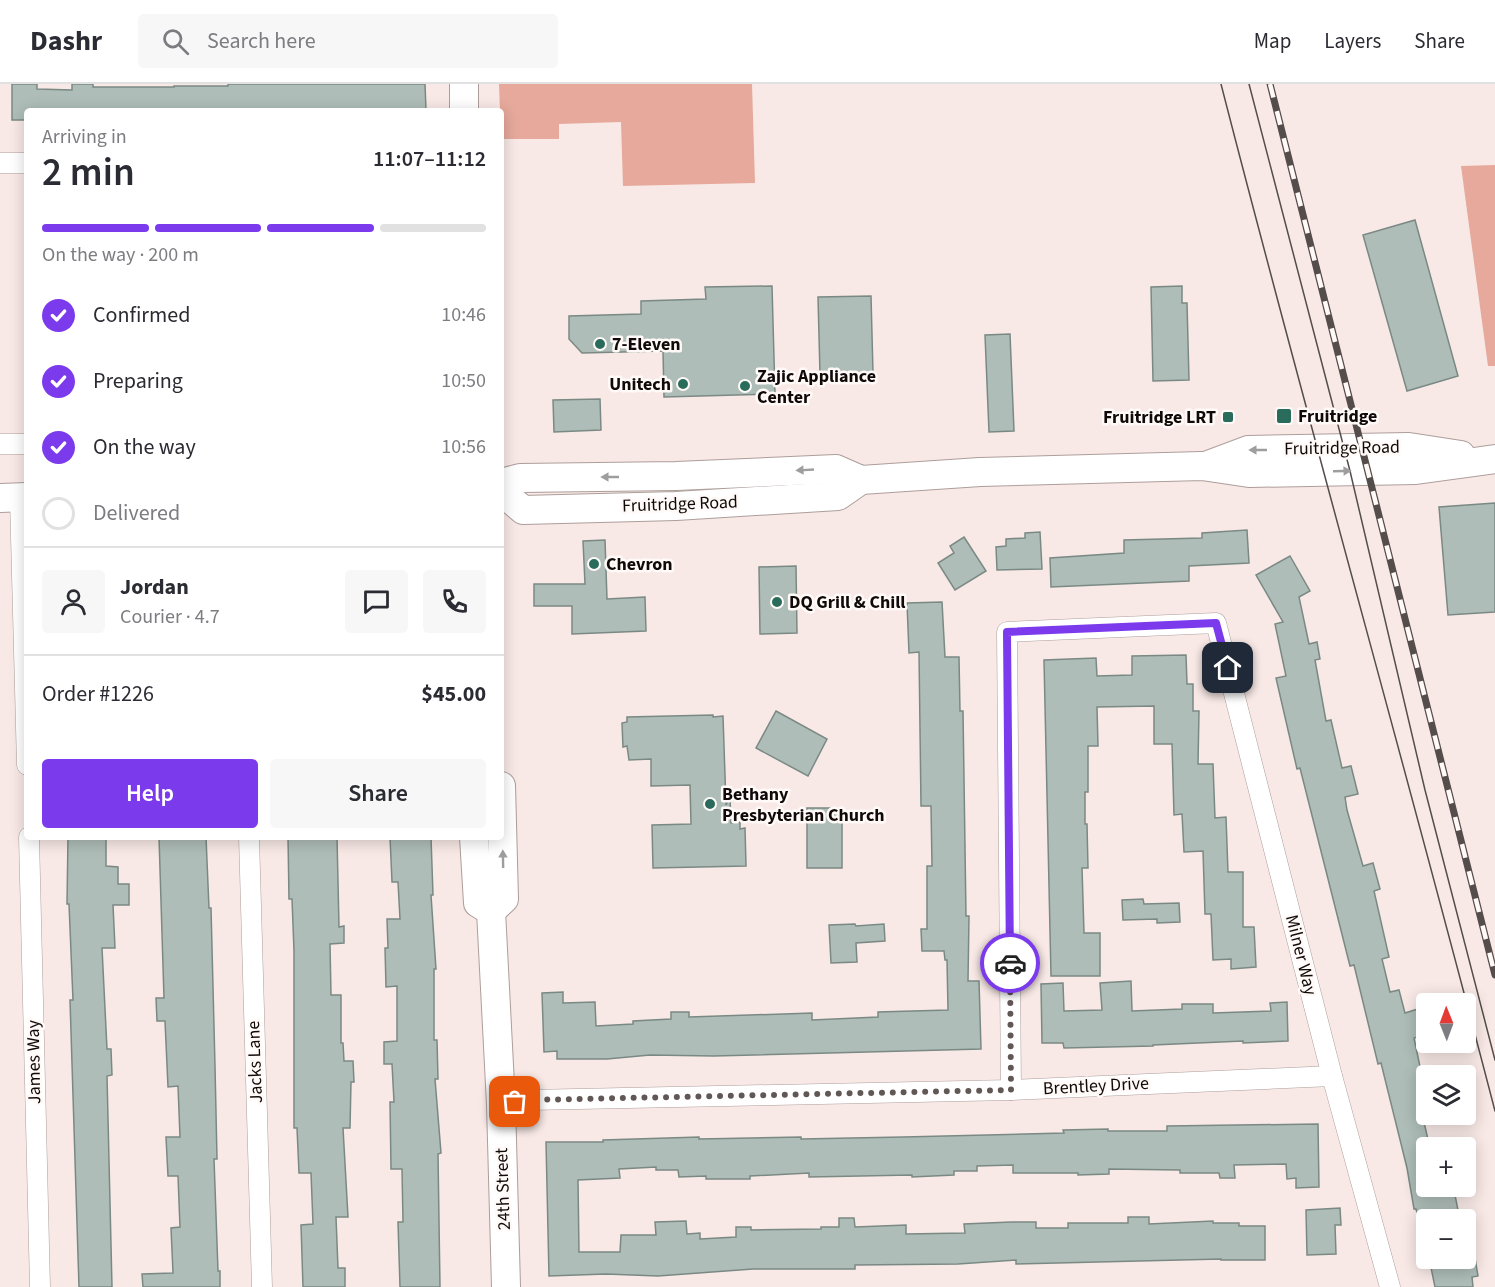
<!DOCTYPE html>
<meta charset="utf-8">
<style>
body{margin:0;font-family:"Source Sans 3",sans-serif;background:#f7f7f7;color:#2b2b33;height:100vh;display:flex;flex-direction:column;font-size:22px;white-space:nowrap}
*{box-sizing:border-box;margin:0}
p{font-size:20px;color:#7c7c81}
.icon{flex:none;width:33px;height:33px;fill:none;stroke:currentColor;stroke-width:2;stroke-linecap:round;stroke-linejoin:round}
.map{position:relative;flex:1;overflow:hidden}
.side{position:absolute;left:24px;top:24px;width:480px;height:732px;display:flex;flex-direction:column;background:#fff;border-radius:6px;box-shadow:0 3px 15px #0003}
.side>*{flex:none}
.needle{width:39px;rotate:359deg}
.buttons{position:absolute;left:1416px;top:909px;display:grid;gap:12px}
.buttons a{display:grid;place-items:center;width:60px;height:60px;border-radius:6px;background:#fff;box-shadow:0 3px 15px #0003;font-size:30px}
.pin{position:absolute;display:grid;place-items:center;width:51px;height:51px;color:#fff;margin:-26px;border-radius:12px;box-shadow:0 3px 9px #0006}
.courier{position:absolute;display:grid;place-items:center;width:60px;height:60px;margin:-30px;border:4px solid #7c3aed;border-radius:50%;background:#fff;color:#222;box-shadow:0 2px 8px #0007}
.overview em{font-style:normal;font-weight:600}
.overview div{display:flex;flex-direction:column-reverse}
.overview{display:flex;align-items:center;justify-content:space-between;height:102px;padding:0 18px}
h1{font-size:39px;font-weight:600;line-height:45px}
.bar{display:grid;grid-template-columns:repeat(4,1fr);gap:9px 6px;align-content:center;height:72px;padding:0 18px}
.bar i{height:8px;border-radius:4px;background:#e1e1e2}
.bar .on{background:#7c3aed}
.bar p{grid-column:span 4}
.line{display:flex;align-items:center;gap:15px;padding:0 18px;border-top:2px solid #e1e1e2}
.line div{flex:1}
.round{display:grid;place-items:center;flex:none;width:63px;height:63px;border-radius:6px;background:#f7f7f7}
ol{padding:0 18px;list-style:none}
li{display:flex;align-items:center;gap:18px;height:66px}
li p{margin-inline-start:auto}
li .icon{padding:6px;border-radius:50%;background:#7c3aed;color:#fff;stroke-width:4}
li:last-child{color:#7c7c81}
li i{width:33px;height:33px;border:3px solid #e1e1e2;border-radius:50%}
.button{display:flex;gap:12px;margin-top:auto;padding:12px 18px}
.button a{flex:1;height:69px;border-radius:6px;background:#7c3aed;color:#fff;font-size:24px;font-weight:600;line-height:69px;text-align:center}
.button a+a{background:#f7f7f7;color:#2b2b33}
header{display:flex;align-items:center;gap:36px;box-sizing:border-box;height:84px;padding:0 30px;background:#fff;border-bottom:2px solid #e1e1e2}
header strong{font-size:28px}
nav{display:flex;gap:33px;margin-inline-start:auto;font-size:21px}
.search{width:420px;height:54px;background:#f7f7f7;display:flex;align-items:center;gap:15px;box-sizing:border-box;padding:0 21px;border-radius:6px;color:#7c7c81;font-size:22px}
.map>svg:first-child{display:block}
</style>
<header>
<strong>Dashr</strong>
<div class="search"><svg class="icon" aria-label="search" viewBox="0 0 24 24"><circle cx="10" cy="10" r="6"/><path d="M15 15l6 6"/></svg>Search here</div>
<nav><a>Map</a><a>Layers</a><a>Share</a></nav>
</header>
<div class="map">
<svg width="1495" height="1203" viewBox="0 0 1495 1203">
<rect width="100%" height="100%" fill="#f8e9e6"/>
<g fill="#e6a99b">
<polygon points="499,0 752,0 755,99 623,102 621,38 559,40 559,55 501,55"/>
<polygon points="1495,81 1495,282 1488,282 1461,82"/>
</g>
<g fill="#aebdb8" stroke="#7b8984" stroke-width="1.5">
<polygon points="12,0 37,0 37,5 72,6 72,0 93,0 93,3 174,3 174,2 228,2 228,0 425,0 426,26 27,27 27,36 12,36"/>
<polygon points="1415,136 1458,292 1407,307 1363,151"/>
<polygon points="772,202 775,310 664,313 663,267 582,269 569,255 569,232 641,230 641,217 706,215 705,203"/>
<polygon points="1182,202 1182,219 1187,219 1189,296 1153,297 1151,203"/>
<polygon points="871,212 873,289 820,290 818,213"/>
<polygon points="1010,250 1014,347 989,348 985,251"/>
<polygon points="600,315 601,346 554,348 553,316"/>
<polygon points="1495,419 1495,528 1448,531 1439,423"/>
<polygon points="1247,446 1249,479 1189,482 1189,497 1051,503 1050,474 1124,469 1124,456 1202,454 1202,449"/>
<polygon points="1040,448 1042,485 997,486 996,463 1006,462 1006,455 1025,454 1025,449"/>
<polygon points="964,453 986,487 955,506 938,479 954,469 950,462"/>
<polygon points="605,456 607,515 645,513 646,547 572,550 572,522 534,522 534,500 585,500 583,457"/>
<polygon points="1290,472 1310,507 1299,513 1309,560 1317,558 1320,575 1315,576 1326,637 1331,636 1342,684 1351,682 1358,710 1345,713 1347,726 1363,782 1373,779 1380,805 1374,807 1389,873 1382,875 1390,908 1399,906 1405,929 1421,924 1426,947 1426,951 1414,954 1426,1011 1426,1020 1420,1021 1430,1064 1426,1064 1426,1102 1450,1102 1450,1107 1454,1106 1460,1136 1419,1136 1416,1125 1414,1125 1407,1084 1381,979 1378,980 1354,881 1350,882 1300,684 1297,685 1276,594 1286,592 1275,540 1283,538 1256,491"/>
<polygon points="796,482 797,549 760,550 759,483"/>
<polygon points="942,518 945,573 959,573 960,627 963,627 966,832 969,832 968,897 979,897 981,965 714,972 650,971 607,975 557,975 557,967 544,968 542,909 563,908 563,919 595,918 596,942 633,940 633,937 671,935 671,928 689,928 689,933 812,929 812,936 878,933 878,928 948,926 947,876 945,876 944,867 922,867 921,845 927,845 927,782 932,782 931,722 921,722 919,568 909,569 907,519"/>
<polygon points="1186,571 1187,600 1193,600 1193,627 1199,627 1198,680 1213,680 1215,734 1226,733 1228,788 1243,788 1243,843 1254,843 1256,883 1231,885 1231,875 1213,876 1211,830 1205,830 1203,767 1184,768 1182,730 1174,731 1172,660 1154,660 1154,622 1097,623 1098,662 1088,662 1088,708 1085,708 1085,740 1087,740 1088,784 1082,784 1084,849 1100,849 1100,892 1051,892 1044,576 1096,574 1097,592 1132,591 1132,572"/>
<polygon points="776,627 827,655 808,692 756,664"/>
<polygon points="713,631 713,633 723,632 726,721 730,713 731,739 740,738 740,745 745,744 746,782 653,784 652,741 691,740 690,701 651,702 651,675 629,676 627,662 623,663 622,639 627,638 627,633"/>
<rect x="807" y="724" width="35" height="60"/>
<polygon points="68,753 106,753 106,782 118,783 118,800 129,800 129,821 113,821 115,864 102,864 107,965 111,965 112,991 107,992 112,1203 79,1203 70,916 73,916 69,820 67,820"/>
<polygon points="159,753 206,753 209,824 211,824 215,982 217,1075 214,1075 218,1187 220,1187 220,1203 143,1203 142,1190 173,1189 171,1144 180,1143 178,1092 168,1092 166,1053 180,1053 178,1002 168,1003 165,937 157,937 156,914 164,914"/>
<polygon points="288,753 337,753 339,843 344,842 344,859 330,860 331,911 341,911 341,959 343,959 344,977 353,977 354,998 351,998 350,1044 343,1044 348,1133 336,1133 338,1184 345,1184 345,1203 303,1203 301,1141 313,1140 311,1089 299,1089 297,1044 294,1044 294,867 292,815 289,815"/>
<polygon points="390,753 431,753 433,811 431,811 436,885 434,885 434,956 437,956 438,995 435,995 441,1069 438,1070 440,1203 400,1203 398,1138 403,1138 402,1085 391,1085 390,1018 394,1018 392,980 384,980 384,958 397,957 397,902 386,903 385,864 388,864 387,835 400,835 398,798 392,798"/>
<polygon points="1143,815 1144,820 1179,819 1180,838 1157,839 1157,835 1123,836 1122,816"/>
<polygon points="855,840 856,842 884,840 885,857 856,859 857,878 831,879 829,841"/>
<polygon points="1131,897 1132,927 1182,925 1182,920 1213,920 1213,929 1271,927 1270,919 1287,918 1288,957 1243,959 1243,957 1153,961 1153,962 1064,964 1063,959 1042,959 1041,900 1063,899 1064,927 1102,926 1100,899"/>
<polygon points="1318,1040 1319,1103 1296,1104 1296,1094 1287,1095 1286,1080 1234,1081 1235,1094 1220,1094 1219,1089 1180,1089 1180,1086 1109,1085 1109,1090 1078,1091 1078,1089 1013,1089 1013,1081 977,1082 977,1087 954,1087 954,1091 912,1093 912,1091 809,1093 809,1089 750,1092 750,1095 706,1095 706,1092 679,1093 678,1086 656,1086 656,1083 619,1085 620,1094 578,1096 579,1168 620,1168 621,1151 656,1151 655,1138 686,1137 687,1150 700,1149 700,1155 736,1153 736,1143 751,1143 751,1146 821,1145 821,1143 839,1143 839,1134 854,1134 855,1143 906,1141 906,1150 965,1149 964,1140 1011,1138 1036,1138 1036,1144 1068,1144 1068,1139 1128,1139 1128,1133 1149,1133 1149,1140 1213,1137 1213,1139 1239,1139 1239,1142 1265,1142 1265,1176 1221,1176 1221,1175 1016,1180 1016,1176 958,1180 855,1181 855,1185 753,1185 658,1192 606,1190 549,1192 546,1058 603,1058 603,1056 699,1053 699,1055 801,1053 801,1055 903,1053 1064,1049 1063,1046 1108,1045 1108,1047 1167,1047 1167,1042"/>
<polygon points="1340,1124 1341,1141 1335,1141 1336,1170 1307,1171 1306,1126"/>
<polygon points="1429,1174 1475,1174 1478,1192 1472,1193 1473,1203 1435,1203"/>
</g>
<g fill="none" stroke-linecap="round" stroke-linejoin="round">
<g stroke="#ad9e9b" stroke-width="21">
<g id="street">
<polyline points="0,79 27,79"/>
<polyline points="0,360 27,360"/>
<polyline points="20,414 27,681"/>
<polyline points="29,753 40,1203"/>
<polyline points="249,753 262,1203"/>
<polyline points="1011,1006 1007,548 1216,539 1332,992 1390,1203"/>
<polyline points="501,1020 529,1016 1011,1006 1332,992"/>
</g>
</g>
<g stroke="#ad9e9b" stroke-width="30">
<g id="secondary">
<polyline points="464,0 464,27"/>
<polyline points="1208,381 1248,366 1409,363 1461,371"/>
<polyline points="501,399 520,394 676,392 836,385 861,396 980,388 1202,382 1249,389 1416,386 1495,375"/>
<polyline points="501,407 523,426 676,422 838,412 861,396"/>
<polyline points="0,414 27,413"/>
<polyline points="474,753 478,819 491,827"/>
<polyline points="491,827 501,1020 506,1203"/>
<polyline points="491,827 504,815 501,702"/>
</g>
</g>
<use href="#street" stroke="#fff" stroke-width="20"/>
<use href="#secondary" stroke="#fff" stroke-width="28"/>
<g stroke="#554d4b" stroke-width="1.5">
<path d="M 1221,0 C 1309,343 1406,684 1495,1027"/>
<polyline points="1249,0 1350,387 1425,706 1495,976"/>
</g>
<g stroke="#554d4b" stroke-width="7">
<polyline id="rail" points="1270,0 1495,891"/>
</g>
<use href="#rail" stroke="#fff9f7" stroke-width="4.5" stroke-dasharray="14" stroke-linecap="butt"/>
</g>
<defs><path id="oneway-solid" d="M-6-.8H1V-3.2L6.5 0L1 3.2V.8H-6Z" transform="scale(1.5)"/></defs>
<g fill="#9f9d9d">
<use href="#oneway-solid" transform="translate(1258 366) rotate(180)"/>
<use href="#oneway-solid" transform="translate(805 386) rotate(177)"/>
<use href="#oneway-solid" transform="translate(1342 387) rotate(-2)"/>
<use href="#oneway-solid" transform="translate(610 393) rotate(180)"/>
<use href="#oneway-solid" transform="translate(503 775) rotate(-91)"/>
</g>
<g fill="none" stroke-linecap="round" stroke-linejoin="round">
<polyline stroke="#615856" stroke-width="6" stroke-dasharray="0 10.8" points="515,1018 529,1016 1011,1006 1010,879"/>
<polyline stroke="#7c3aed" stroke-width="8" points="1010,879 1007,548 1216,539 1228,584"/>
</g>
<g fill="#2a6c5b" stroke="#fff9f7" stroke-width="2">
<circle cx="600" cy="260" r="6"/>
<circle cx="683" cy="300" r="6"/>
<circle cx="745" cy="302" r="6"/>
<rect x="1276" y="324" width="16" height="16" rx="3"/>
<rect x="1222" y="327" width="12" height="12" rx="3"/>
<circle cx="594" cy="480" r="6"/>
<circle cx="777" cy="518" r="6"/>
<circle cx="710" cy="720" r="6"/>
</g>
<g text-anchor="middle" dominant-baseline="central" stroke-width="5" stroke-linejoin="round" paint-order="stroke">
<g font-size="18" font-weight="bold" fill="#0f0a09" stroke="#fff9f7" text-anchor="start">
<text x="612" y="260">7-Eleven</text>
<text x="757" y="292">Zajic Appliance<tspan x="757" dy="21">Center</tspan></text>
<text x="671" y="300" text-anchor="end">Unitech</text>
<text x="1298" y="332">Fruitridge</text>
<text x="1216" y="333" text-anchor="end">Fruitridge LRT</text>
<text x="606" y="480">Chevron</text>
<text x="789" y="518">DQ Grill &amp; Chill</text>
<text x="722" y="710">Bethany<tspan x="722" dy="21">Presbyterian Church</tspan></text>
</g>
<g font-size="18" fill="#0f0a09" stroke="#fff9f7">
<text transform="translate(1342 364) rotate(-1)">Fruitridge Road</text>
<text transform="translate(680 420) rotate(-2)">Fruitridge Road</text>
<text transform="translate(1301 871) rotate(76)">Milner Way</text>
<text transform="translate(34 978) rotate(-91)">James Way</text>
<text transform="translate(255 978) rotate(-92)">Jacks Lane</text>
<text transform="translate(1096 1002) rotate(-3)">Brentley Drive</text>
<text transform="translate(503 1105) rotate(-92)">24th Street</text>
</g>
</g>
</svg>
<div class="buttons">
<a><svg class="needle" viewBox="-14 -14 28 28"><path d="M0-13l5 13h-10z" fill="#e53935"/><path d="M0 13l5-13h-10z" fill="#7c7c81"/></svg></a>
<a><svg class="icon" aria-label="layers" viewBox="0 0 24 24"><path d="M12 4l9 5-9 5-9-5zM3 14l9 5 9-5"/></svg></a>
<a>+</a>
<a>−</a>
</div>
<div class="pin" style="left:515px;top:1018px;background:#ea580c"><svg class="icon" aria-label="bag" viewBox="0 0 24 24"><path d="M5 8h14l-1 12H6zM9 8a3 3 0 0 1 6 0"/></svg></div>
<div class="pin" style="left:1228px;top:584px;background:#1f2937"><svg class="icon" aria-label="home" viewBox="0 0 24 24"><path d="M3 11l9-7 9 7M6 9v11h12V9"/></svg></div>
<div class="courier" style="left:1010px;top:879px"><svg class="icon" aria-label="car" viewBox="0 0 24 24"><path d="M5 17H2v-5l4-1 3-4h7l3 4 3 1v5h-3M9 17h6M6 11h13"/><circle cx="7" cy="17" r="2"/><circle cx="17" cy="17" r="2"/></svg></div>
<section class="side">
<div class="overview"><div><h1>2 min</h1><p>Arriving in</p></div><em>11:07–11:12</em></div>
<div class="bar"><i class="on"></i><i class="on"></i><i class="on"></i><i></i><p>On the way · 200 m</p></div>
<ol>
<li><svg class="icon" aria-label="check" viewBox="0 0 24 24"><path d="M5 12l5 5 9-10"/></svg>Confirmed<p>10:46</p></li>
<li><svg class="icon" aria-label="check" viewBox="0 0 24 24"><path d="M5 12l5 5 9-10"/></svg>Preparing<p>10:50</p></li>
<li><svg class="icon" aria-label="check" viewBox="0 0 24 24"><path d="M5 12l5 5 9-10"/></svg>On the way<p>10:56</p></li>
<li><i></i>Delivered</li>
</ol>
<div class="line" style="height:108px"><a class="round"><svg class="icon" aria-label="person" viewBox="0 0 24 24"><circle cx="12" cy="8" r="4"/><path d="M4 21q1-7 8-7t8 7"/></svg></a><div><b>Jordan</b><p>Courier · 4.7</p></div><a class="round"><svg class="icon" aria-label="chat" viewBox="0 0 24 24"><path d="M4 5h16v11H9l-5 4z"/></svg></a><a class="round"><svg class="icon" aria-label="phone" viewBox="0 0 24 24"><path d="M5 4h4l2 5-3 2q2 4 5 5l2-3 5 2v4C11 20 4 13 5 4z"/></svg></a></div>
<div class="line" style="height:78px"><div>Order #1226</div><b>$45.00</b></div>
<div class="button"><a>Help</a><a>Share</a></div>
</section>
</div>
